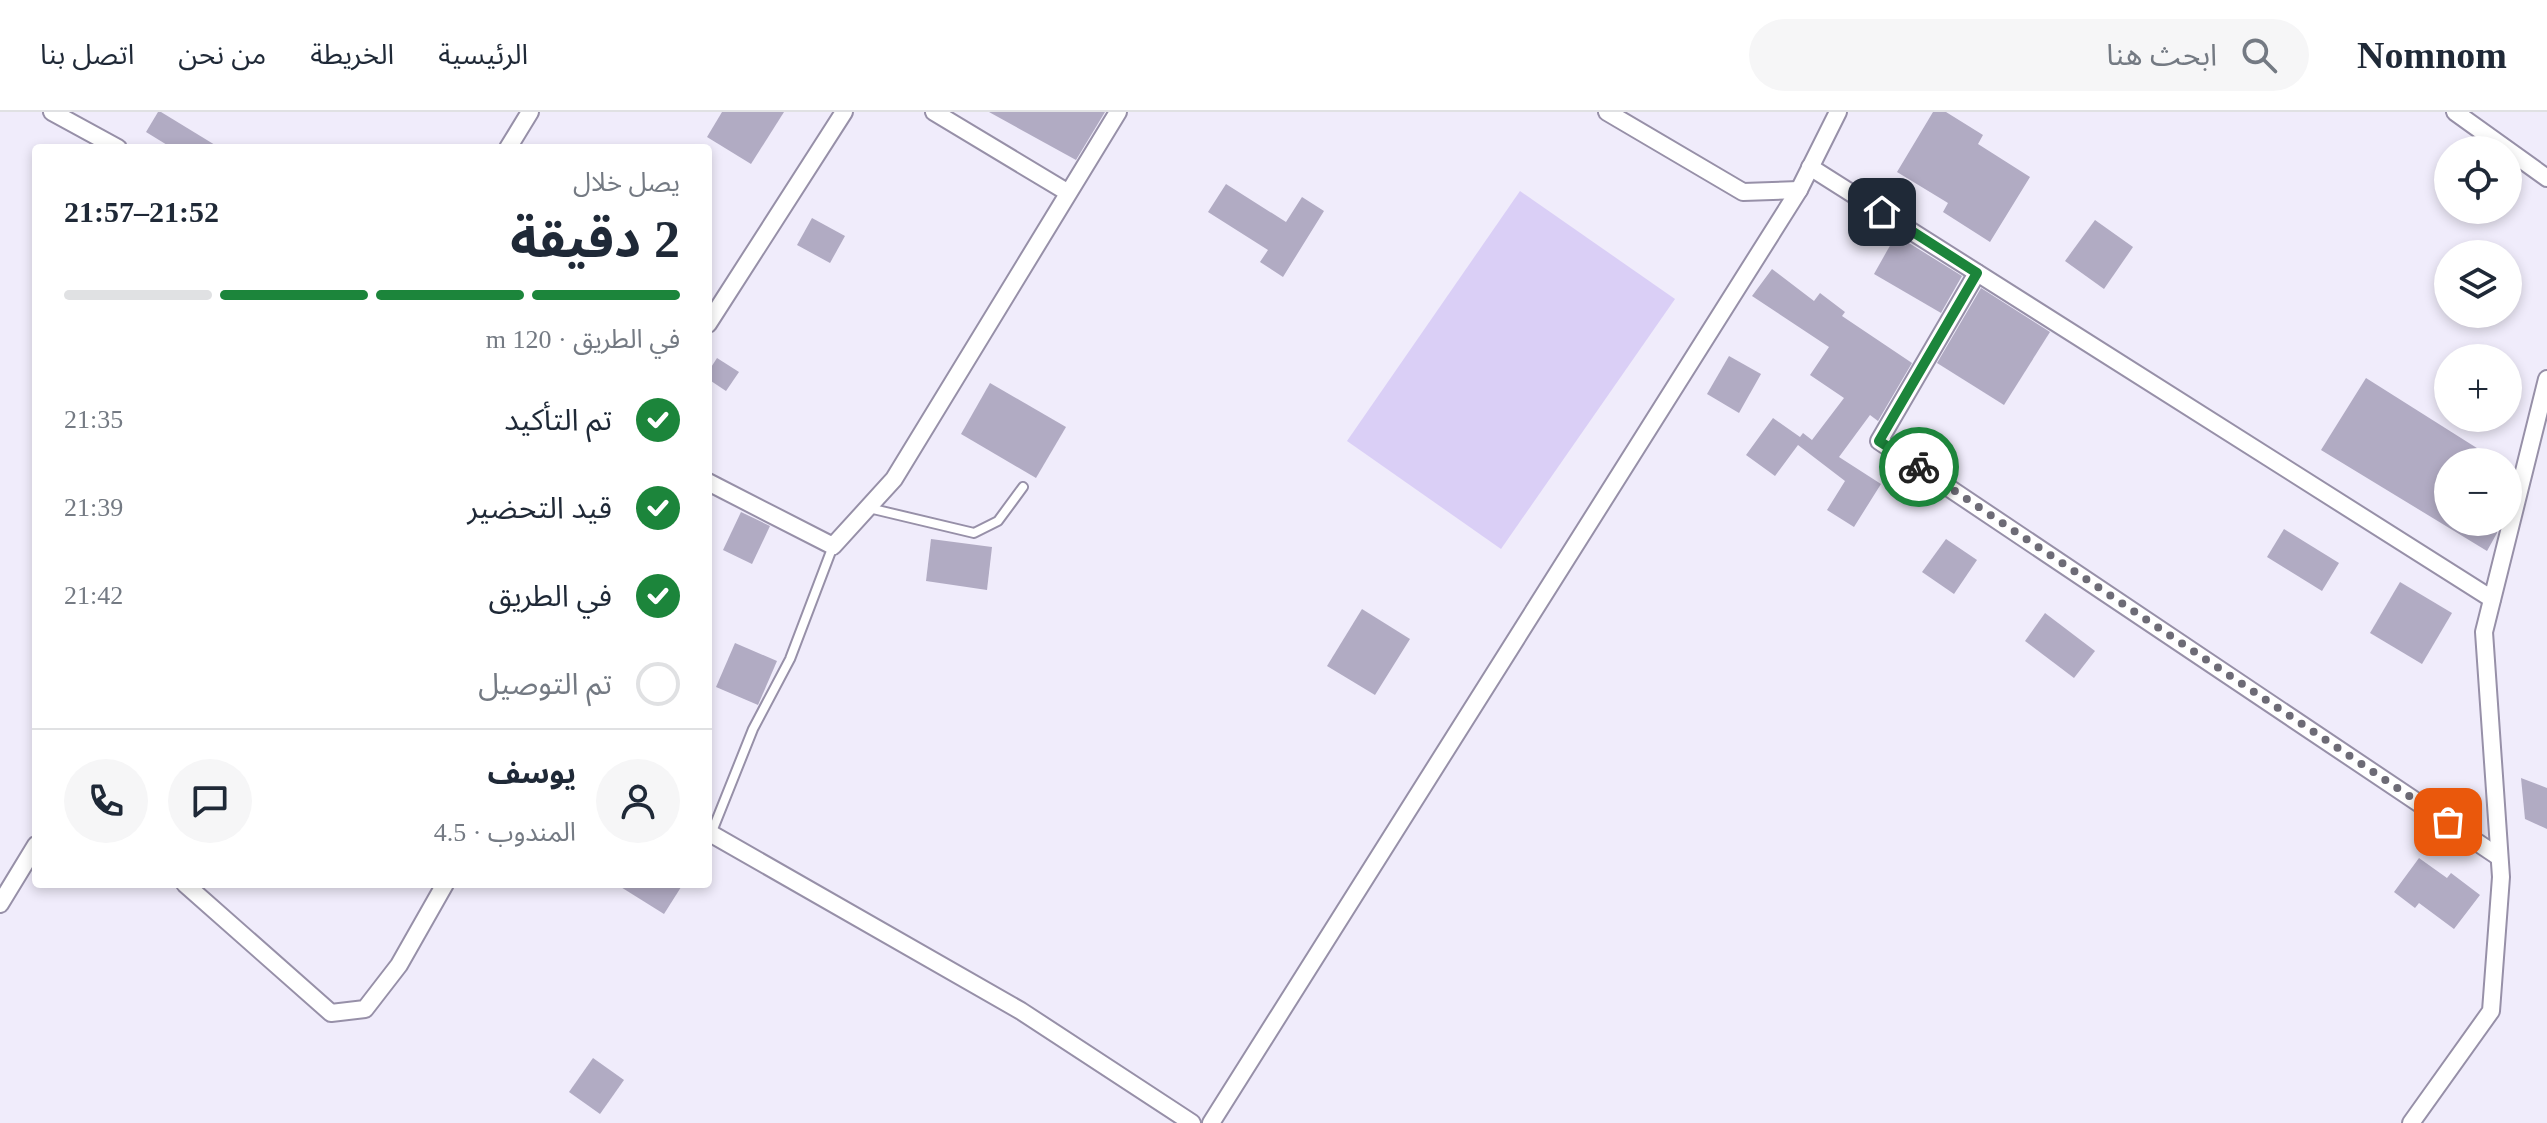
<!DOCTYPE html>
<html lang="ar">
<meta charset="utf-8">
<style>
body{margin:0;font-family:"Times New Roman","Noto Sans Arabic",serif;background:#f6f6f7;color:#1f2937;direction:rtl;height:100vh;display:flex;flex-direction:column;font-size:30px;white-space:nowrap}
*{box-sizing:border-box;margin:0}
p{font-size:26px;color:#747a83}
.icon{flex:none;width:44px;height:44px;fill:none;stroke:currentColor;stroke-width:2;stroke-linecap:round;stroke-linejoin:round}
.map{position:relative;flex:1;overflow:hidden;direction:ltr}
.panel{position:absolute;left:32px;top:32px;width:680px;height:744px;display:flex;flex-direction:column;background:#fff;border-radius:8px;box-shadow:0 4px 12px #0003;direction:rtl}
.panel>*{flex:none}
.buttons{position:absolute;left:2434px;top:24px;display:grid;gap:16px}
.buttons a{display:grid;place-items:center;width:88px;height:88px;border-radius:50%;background:#fff;box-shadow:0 4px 12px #0003;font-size:40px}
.pin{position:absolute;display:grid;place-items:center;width:68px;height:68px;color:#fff;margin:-34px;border-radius:16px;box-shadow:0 4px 12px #0006}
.courier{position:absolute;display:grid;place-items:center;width:80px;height:80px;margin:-40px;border:6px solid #1c853b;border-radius:50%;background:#fff;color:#222;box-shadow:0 2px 10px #0007}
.headline em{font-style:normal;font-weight:700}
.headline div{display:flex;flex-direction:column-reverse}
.headline{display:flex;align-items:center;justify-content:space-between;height:136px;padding:0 32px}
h1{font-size:52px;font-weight:700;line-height:60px}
.bar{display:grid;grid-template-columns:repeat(4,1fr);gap:12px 8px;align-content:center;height:96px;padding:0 32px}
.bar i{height:10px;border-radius:6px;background:#e0e1e3}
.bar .selected{background:#1c853b}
.bar p{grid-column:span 4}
.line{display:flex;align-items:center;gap:20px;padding:0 32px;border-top:2px solid #e0e1e3}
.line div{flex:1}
.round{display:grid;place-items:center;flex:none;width:84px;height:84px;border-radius:42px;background:#f6f6f7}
ol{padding:0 32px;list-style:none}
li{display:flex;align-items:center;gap:24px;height:88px}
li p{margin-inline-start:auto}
li .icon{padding:8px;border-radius:50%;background:#1c853b;color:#fff;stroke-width:4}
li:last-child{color:#747a83}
li i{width:44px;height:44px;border:4px solid #e0e1e3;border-radius:50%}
header{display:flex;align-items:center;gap:48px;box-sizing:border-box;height:112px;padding:0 40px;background:#fff;border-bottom:2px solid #e0e1e3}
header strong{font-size:38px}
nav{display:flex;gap:44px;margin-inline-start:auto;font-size:28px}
.search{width:560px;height:72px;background:#f6f6f7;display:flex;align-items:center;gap:20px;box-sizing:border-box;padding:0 28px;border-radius:44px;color:#747a83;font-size:30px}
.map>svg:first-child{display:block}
</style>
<header>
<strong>Nomnom</strong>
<div class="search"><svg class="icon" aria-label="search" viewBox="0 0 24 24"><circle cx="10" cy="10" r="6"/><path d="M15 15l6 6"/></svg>ابحث هنا</div>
<nav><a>الرئيسية</a><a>الخريطة</a><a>من نحن</a><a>اتصل بنا</a></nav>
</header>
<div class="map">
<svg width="2547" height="1011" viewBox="0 0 2547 1011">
<rect width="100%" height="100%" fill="#f0ecfb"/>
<polygon fill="#dacff6" points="1520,79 1675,187 1501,437 1347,329"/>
<g fill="#b1abc3">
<polygon points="158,0 161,0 220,36 172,36 146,20"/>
<polygon points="722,0 784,0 751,52 707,25"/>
<polygon points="989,0 1105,0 1076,48"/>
<polygon points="1933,0 1946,0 1983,23 1978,32 2030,65 1990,130 1943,100 1948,91 1897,60"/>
<polygon points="1226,72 1286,110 1302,85 1324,99 1283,165 1260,150 1268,138 1208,100"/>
<polygon points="812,106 845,124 830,151 797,133"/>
<polygon points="2095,108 2133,135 2104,177 2065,149"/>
<polygon points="1896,123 1962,164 1941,201 1874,162"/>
<polygon points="1772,157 1814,189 1820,181 1845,200 1842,204 1912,251 1878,309 1870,303 1839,345 1881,372 1854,415 1827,398 1845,369 1798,333 1775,364 1746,343 1773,306 1800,325 1803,321 1812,328 1844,286 1810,263 1829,235 1752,184"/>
<polygon points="1981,176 2050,220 2004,293 1937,251"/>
<polygon points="1729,244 1761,262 1739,301 1707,282"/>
<polygon points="717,246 739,260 726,279 708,267 708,260"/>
<polygon points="2366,266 2499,350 2448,350 2448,410 2498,410 2497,421 2487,439 2321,338"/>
<polygon points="990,271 1066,315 1036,366 961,322"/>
<polygon points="741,400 770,414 752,452 723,438"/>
<polygon points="2284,417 2339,451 2322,479 2267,445"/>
<polygon points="931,427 992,435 987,478 926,469"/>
<polygon points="1946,427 1977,448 1954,482 1922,460"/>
<polygon points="2400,470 2452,501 2422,552 2370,521"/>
<polygon points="1362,497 1410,527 1375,583 1327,554"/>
<polygon points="2045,501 2095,539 2074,566 2025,529"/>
<polygon points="735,531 777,549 758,593 716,575"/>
<polygon points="2521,666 2547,676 2547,717 2525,707"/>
<polygon points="2419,746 2447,766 2451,761 2480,783 2454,817 2419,791 2415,796 2394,780"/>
<polygon points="616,772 683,772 664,802"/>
<polygon points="593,946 624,968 600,1002 569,980"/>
</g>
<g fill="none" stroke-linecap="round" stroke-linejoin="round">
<g stroke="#9790a8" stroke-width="12">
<g id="lane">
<polyline points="869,396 974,421 998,409 1023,375"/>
<polyline points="711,722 753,617 790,547 833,434"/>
</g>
</g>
<g stroke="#9790a8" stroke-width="20">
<g id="street">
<polyline points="52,0 118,36"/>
<polyline points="934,0 1067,80"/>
<polyline points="1607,0 1743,80 1799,78"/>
<polyline points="2455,0 2547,66"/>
<polyline points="508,36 530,0"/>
<polyline points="1810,55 2492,487"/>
<polyline points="1977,161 1879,329 2499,745"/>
<polyline points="708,212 844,0"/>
<polyline points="708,370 833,434 894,367 1118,0"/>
<polyline points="708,720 1021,899 1192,1011"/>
<polyline points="185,772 331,901 365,897 399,853 445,772"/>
<polyline points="0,792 36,733"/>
<polyline points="1211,1011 1799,78 1838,0"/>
<polyline points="2411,1011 2491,899 2501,765 2484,520 2547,267"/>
</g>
</g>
<use href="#lane" stroke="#fff" stroke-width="8"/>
<use href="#street" stroke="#fff" stroke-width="16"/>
</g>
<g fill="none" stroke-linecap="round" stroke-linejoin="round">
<polyline stroke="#6d6b76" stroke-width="8" stroke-dasharray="0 14.4" points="1919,355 2448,710"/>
<polyline stroke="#1c853b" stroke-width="10" points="1882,100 1977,161 1879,329 1919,355"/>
</g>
</svg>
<div class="buttons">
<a><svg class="icon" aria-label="locate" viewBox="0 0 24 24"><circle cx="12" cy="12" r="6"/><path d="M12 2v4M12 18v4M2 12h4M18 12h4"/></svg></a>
<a><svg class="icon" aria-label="layers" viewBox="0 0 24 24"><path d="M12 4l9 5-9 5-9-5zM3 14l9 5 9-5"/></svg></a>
<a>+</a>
<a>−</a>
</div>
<div class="pin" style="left:2448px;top:710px;background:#ea580c"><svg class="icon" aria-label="bag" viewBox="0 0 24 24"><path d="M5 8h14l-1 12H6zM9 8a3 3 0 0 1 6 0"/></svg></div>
<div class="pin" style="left:1882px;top:100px;background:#1f2937"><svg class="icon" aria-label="home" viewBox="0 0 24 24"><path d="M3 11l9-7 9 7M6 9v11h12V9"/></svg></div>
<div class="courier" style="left:1919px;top:355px"><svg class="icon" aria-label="bike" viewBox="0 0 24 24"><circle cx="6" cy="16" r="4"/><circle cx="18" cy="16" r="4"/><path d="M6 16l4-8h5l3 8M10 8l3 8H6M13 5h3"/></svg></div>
<section class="panel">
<div class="headline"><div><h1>2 دقيقة</h1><p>يصل خلال</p></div><em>21:52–21:57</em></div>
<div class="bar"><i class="selected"></i><i class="selected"></i><i class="selected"></i><i></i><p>في الطريق · 120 m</p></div>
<ol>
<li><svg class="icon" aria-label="check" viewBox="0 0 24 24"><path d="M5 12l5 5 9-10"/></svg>تم التأكيد<p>21:35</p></li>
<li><svg class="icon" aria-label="check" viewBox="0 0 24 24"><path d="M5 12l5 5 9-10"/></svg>قيد التحضير<p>21:39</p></li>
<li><svg class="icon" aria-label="check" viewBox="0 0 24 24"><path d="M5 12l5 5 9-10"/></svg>في الطريق<p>21:42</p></li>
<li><i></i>تم التوصيل</li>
</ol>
<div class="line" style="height:144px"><a class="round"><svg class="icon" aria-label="person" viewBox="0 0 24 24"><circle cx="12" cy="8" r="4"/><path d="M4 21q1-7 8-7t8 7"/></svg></a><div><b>يوسف</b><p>المندوب · 4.5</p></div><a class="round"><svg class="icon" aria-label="chat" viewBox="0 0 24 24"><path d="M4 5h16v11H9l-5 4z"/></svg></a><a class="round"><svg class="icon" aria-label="phone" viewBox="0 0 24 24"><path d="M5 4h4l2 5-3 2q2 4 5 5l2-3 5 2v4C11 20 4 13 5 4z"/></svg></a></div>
</section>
</div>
